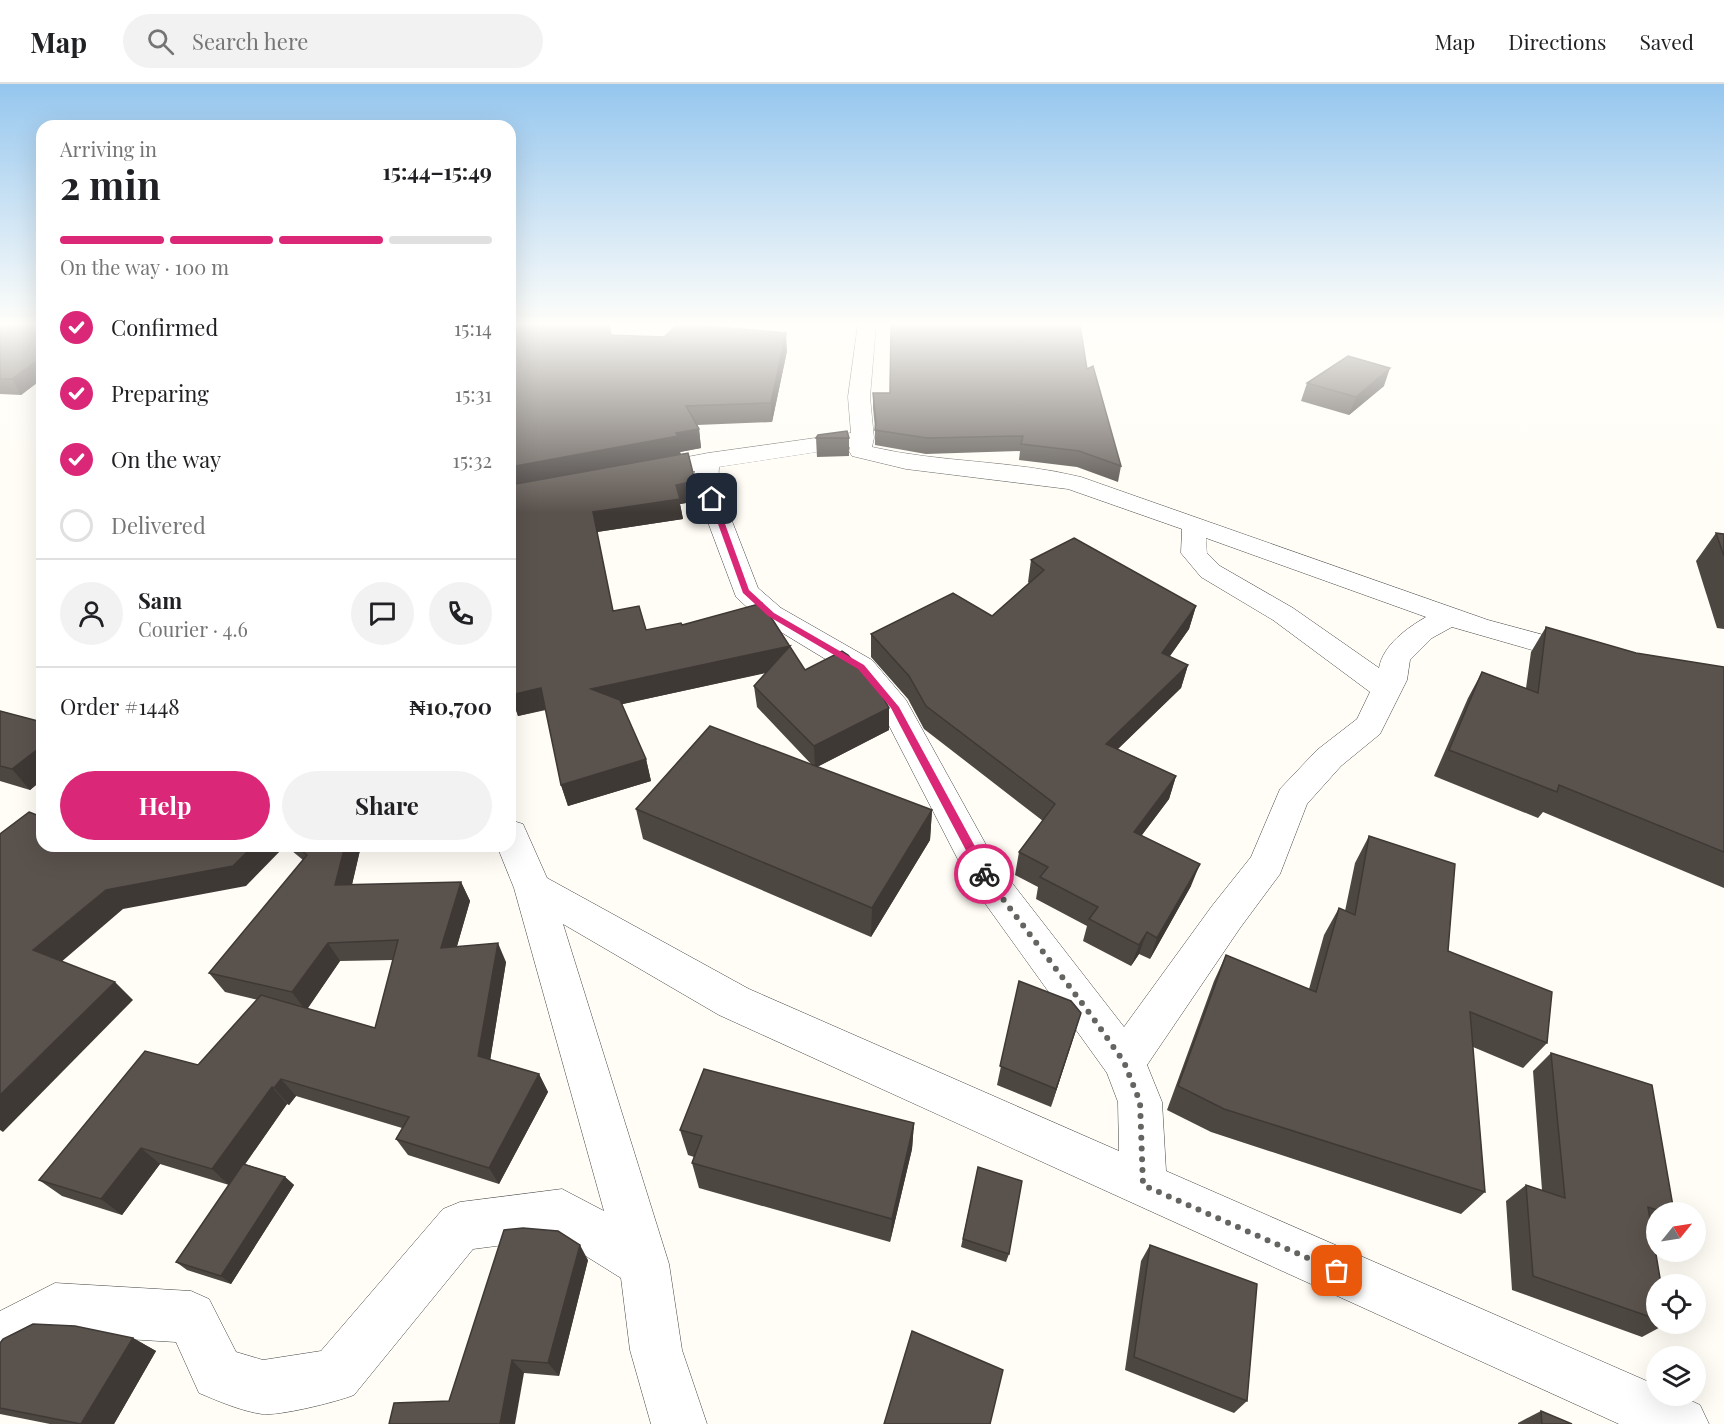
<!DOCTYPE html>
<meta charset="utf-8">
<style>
body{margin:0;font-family:"Playfair Display",serif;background:#f2f2f2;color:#202124;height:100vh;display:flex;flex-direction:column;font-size:22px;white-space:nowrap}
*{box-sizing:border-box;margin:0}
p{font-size:20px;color:#757577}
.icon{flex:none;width:33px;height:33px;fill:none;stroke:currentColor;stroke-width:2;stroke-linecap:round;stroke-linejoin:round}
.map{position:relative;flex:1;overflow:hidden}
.sheet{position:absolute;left:36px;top:36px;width:480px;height:732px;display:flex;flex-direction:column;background:#fff;border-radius:18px;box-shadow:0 6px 24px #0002}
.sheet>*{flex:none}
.needle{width:39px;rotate:60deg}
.fabs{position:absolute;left:1646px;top:1118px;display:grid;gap:12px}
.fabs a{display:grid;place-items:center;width:60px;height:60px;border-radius:50%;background:#fff;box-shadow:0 6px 24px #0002;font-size:30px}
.pin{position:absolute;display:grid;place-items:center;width:51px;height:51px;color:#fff;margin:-26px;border-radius:12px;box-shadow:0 3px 9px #0006}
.courier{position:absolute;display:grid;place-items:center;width:60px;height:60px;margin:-30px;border:4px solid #db2777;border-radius:50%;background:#fff;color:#222;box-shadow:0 2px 8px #0007}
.headline em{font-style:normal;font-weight:700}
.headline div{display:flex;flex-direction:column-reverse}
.headline{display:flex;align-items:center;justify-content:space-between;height:102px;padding:0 24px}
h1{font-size:39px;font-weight:700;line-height:45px}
.bar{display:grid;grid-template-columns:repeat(4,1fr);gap:9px 6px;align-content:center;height:72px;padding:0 24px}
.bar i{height:8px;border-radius:4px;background:#e0e0e0}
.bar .on{background:#db2777}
.bar p{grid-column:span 4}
.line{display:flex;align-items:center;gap:15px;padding:0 24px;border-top:2px solid #e0e0e0}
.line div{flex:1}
.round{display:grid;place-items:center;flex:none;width:63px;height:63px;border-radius:32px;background:#f2f2f2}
ol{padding:0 24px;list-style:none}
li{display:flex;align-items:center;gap:18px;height:66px}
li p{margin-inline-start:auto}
li .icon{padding:6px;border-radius:50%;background:#db2777;color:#fff;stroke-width:4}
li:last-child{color:#757577}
li i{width:33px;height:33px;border:3px solid #e0e0e0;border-radius:50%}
.button{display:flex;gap:12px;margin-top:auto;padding:12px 24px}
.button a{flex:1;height:69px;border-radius:36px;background:#db2777;color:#fff;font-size:24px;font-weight:700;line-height:69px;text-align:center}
.button a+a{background:#f2f2f2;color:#202124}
header{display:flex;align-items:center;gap:36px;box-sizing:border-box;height:84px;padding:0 30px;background:#fff;border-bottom:2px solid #e0e0e0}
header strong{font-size:28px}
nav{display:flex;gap:33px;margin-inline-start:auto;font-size:21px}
.search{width:420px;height:54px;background:#f2f2f2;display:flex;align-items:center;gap:15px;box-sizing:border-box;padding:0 21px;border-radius:33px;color:#757577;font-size:22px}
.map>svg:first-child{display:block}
</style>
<header>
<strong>Map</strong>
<div class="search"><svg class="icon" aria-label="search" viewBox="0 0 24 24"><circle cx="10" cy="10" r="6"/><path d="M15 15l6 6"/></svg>Search here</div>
<nav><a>Map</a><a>Directions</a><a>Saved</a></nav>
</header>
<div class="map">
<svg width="1724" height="1340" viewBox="0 0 1724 1340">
<rect width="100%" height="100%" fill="#fffdf5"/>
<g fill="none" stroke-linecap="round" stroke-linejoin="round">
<g stroke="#444" stroke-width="1">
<path id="minor" d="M 858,241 L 876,241 L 870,313 L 874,354 L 872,363 C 941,379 1013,376 1081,393 L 1488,536 L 1592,564 L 1596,571 L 1592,578 L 1581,580 L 1452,543 L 1432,554 L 1410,576 L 1407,596 L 1380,650 L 1341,682 L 1307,720 L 1280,790 L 1240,844 L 1147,981 L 1162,1018 L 1166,1087 L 1656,1301 L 1656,1311 L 1679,1311 L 1700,1321 L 1709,1340 L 1619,1340 L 719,931 L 563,840 L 669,1180 L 682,1266 L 707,1340 L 651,1340 L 630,1266 L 621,1194 L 557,1154 L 473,1165 L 354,1311 C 336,1318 280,1332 262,1330 C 241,1327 218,1317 199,1309 L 176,1258 L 59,1251 L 27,1268 L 19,1280 L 0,1287 L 0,1227 L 55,1199 L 191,1207 L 209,1215 L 236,1268 L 263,1276 L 321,1267 L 443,1125 L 460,1118 L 562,1105 L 604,1127 L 514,804 L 497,762 L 510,762 L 510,736 L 523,740 L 547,794 L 749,905 L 1119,1067 L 1118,1018 L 1107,989 L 969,797 L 882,628 L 850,590 L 761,536 L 736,513 L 694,401 L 695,387 L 648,394 L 640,392 L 636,387 L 640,382 L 708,369 L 851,349 L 848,313 ZM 850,363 L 849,367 L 852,372 L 906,385 L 1068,405 L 1182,445 L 1181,469 L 1201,493 L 1273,536 L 1370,608 L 1357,635 L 1317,666 L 1280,705 L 1251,773 L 1212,822 L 1124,943 L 995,777 L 906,616 L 872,576 L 781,524 L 758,504 L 718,401 L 719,383 ZM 1206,454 L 1426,533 C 1407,544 1383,561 1379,584 L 1293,524 L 1220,482 L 1207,469 Z"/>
</g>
<use href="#minor" fill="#fff" fill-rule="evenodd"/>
</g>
<g fill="#4d4742" fill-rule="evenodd">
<polygon points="0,241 42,241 42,295 21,311 0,310"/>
<polygon points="611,251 787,267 772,338 697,341 699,345 701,364 680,368 695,397 698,417 680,420 683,435 597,448 613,527 646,546 682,541 805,586 889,646 817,683 932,726 930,756 871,853 643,755 636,725 812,681 757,623 754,602 766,589 622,620 646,675 651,697 568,722 561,701 546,626 518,632 511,611"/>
<polygon points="1087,285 1121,382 1118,398 1077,383 1019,376 1020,367 926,370 875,361 875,344 873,324 873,309 890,309"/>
<polygon points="1307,299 1384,302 1349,331 1301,317"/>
<polygon points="816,354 849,354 849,372 817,373"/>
<polygon points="1716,449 1724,450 1724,545 1717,544 1696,477"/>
<polygon points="1031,476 1196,522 1189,545 1169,573 1188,581 1181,604 1118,665 1176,692 1169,715 1141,752 1191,802 1150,875 1139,870 1131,882 1083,857 1087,842 1036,815 1038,803 1015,791 1019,768 1043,737 924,645 908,615 871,573 871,550 992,532 1029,499 1028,498"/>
<polygon points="1546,543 1636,569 1724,583 1724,804 1543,728 1538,734 1434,692 1468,614 1482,588 1526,604 1531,568"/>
<polygon points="0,627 42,638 42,696 30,706 0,697"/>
<polygon points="1369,752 1448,867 1547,959 1523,984 1473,963 1485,1108 1461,1130 1211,1048 1167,1026 1214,897 1226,871 1309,905 1324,851 1339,824 1345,827 1355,779"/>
<path d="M 286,762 L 361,762 L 352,801 L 461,798 L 470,817 L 457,862 L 506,878 L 490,976 L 539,990 L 548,1008 L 499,1100 L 408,1071 L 396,1055 L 402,1044 L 296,1012 L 289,1021 L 287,1020 L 245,1080 L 285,1093 L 294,1101 L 231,1200 L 187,1186 L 176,1178 L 229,1101 L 160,1080 L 122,1131 L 62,1112 L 39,1096 L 198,981 L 258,916 L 225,908 L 209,889 L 303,776 ZM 393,876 L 375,944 L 307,925 L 340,877 Z"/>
<polygon points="1019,897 1081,929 1051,1023 997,1001"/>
<polygon points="1551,969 1674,1128 1656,1128 1656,1145 1652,1147 1656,1200 1656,1239 1668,1239 1642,1253 1512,1206 1506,1117 1526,1101 1542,1106 1533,987"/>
<polygon points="914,1039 912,1065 890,1158 699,1104 692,1079 694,1073 688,1071 680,1046"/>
<polygon points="978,1083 1009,1170 1006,1178 961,1163"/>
<polygon points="1150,1161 1247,1317 1234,1329 1125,1286 1141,1177"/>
<polygon points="588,1176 559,1292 524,1289 449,1317"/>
<polygon points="133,1254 156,1267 114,1340 50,1340 0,1330 0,1259"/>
<polygon points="1541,1327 1572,1340 1518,1340 1518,1339"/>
</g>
<g fill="#3f3936">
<polygon points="786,249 787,267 772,338 771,319"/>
<polygon points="42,273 42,295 21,311 12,295"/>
<polygon points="1390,284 1384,302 1349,331 1356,313"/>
<polygon points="699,345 701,364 680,368 681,372 510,404 510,383"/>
<polygon points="695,397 698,417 680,420 683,435 597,448 593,428 676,401"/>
<polygon points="1196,522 1189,545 1156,592 1162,569"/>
<polygon points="790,562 791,583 596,626 591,605"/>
<polygon points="1188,581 1181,604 1100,682 1106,660"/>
<polygon points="541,604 547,625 518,632 511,611"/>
<polygon points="889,624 889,646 815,684 814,662"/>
<polygon points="42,662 42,696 30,706 12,685"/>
<polygon points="646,675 651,697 568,722 561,701"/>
<polygon points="1176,692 1169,715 1127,771 1134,748"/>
<polygon points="932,726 930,756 871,853 872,824"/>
<polygon points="253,762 285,762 246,802 123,825 53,885 33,866 106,806"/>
<polygon points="345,762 361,762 347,821 335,801"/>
<polygon points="1200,780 1191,802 1150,875 1157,854"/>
<polygon points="461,798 470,817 451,883 441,864"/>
<polygon points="1147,848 1139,870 1131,882 1139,861"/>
<polygon points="328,859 340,877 306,927 292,908"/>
<polygon points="498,859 506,878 488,990 478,972"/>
<polygon points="115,898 133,916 3,1048 0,1046 0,1011"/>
<polygon points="1081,929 1075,949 1051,1023 1056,1005"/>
<polygon points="539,990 548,1008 499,1100 489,1084"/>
<polygon points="281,995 296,1012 289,1021 274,1004"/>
<polygon points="272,1003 287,1020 230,1102 212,1085"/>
<polygon points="914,1039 912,1065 890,1158 892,1135"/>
<polygon points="141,1064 160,1080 122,1131 101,1115"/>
<polygon points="285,1093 294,1101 231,1200 221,1192"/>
<polygon points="580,1161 588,1176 559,1292 548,1279"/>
<polygon points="133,1254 156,1267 114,1340 81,1340"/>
<polygon points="512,1276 524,1289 515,1340 500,1340"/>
</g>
<g fill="#5a524d" stroke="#3f3936" stroke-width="1.5">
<polygon points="0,241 42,241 42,273 12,295 0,295"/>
<polygon points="510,241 609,241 611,251 664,253 677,241 697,241 786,249 771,319 686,322 699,345 676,349 678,352 510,383"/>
<polygon points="891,241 1080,241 1087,285 1093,282 1121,382 1079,367 1021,360 1023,352 927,354 875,346 876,338 873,309 890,309"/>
<polygon points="1348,272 1390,284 1356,313 1307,299"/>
<polygon points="847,347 849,354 816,354 818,351"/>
<polygon points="688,369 695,397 676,401 680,415 593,428 613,527 639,522 646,546 681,539 682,541 762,519 805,586 842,567 848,571 880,608 889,624 814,662 754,602 790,562 591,605 620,616 646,675 561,701 541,604 511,611 510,401"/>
<polygon points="1716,449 1724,450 1724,472"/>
<polygon points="1074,454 1196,522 1162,569 1188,581 1106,660 1176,692 1134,748 1200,780 1157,854 1147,848 1139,861 1089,835 1098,823 1040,793 1048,783 1019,768 1055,720 926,622 909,592 871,550 953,509 992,532 1044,486 1031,476"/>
<polygon points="1546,543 1636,569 1724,583 1724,768 1559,701 1557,708 1449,666 1482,588 1538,609"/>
<polygon points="0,627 42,638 42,662 12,685 0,682"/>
<polygon points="710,642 932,726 872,824 636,725"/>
<polygon points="29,728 42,733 42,762 253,762 233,782 106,806 33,866 115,898 0,1011 0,750"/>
<polygon points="1369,752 1455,780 1448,867 1552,908 1547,959 1470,928 1485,1108 1224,1025 1178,1002 1226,871 1316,908 1339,824 1355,831"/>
<polygon points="296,762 345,762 335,801 461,798 441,864 498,859 478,972 539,990 489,1084 396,1055 409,1033 281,995 274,1004 272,1003 212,1085 141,1064 101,1115 39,1096 145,967 198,981 261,911 375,944 398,856 328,859 292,908 209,889 307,771"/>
<polygon points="1019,897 1071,917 1081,929 1056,1005 1000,982"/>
<polygon points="1551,969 1652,1001 1674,1128 1663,1128 1648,1123 1661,1200 1656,1200 1656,1235 1533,1192 1526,1101 1565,1114"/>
<polygon points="704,985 914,1039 892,1135 692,1079 702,1052 680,1046"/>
<polygon points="243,1080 285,1093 221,1192 176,1178"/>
<polygon points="978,1083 1022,1097 1009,1170 963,1155"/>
<polygon points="523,1144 558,1147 580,1161 548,1279 512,1276 500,1340 389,1340 394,1319 449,1317 504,1146"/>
<polygon points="1150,1161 1257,1200 1247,1317 1134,1273"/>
<polygon points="33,1240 75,1242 133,1254 81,1340 0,1324 0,1259 3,1255"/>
<polygon points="912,1247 1003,1286 990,1340 884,1340"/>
<polygon points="1541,1327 1572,1340 1542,1340"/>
</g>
<linearGradient id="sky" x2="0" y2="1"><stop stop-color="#95c6ee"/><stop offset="0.56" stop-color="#fffefa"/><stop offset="1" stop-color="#fffefa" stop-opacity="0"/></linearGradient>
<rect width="1724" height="429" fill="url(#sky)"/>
<polygon fill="#db2777" points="712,413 716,415 749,506 774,529 864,581 899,623 990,790 988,793 980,793 891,624 858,585 768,532 743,509 709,415"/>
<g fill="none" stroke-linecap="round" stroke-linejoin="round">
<polyline stroke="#646461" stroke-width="6" stroke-dasharray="0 10.8" points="984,790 1091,931 1124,978 1140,1018 1143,1101 1337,1187"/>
</g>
</svg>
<div class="fabs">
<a><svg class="needle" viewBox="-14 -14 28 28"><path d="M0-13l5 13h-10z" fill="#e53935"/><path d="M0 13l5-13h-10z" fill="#757577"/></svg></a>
<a><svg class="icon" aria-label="locate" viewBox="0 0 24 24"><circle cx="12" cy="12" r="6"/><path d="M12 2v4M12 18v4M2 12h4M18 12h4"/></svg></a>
<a><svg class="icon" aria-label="layers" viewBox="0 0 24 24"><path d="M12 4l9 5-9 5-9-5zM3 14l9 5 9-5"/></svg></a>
</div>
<div class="pin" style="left:1337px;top:1187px;background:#ea580c"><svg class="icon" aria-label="bag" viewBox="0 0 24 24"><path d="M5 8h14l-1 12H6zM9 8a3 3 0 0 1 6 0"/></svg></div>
<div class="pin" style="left:712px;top:415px;background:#1f2937"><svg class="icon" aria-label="home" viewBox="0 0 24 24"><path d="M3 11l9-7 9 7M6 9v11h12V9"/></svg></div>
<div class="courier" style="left:984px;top:790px"><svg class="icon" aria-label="bike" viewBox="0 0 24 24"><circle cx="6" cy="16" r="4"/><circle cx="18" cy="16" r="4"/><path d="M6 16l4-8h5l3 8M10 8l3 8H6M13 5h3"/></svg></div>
<section class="sheet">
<div class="headline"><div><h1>2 min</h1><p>Arriving in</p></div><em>15:44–15:49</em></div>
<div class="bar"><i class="on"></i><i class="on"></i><i class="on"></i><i></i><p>On the way · 100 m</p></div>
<ol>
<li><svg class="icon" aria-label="check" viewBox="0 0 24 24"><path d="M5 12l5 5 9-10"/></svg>Confirmed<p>15:14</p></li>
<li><svg class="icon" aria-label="check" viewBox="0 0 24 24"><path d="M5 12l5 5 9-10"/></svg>Preparing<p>15:31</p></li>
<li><svg class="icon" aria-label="check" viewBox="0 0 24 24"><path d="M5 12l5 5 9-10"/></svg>On the way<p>15:32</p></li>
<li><i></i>Delivered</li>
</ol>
<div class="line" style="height:108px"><a class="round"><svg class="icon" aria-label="person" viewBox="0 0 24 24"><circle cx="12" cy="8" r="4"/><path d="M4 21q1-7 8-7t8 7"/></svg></a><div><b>Sam</b><p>Courier · 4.6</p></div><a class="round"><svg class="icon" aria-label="chat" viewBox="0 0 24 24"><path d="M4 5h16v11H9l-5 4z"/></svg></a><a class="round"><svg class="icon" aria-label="phone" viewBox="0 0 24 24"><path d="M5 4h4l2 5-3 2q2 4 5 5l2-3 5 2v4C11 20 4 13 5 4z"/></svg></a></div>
<div class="line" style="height:78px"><div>Order #1448</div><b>₦10,700</b></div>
<div class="button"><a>Help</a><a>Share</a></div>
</section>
</div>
